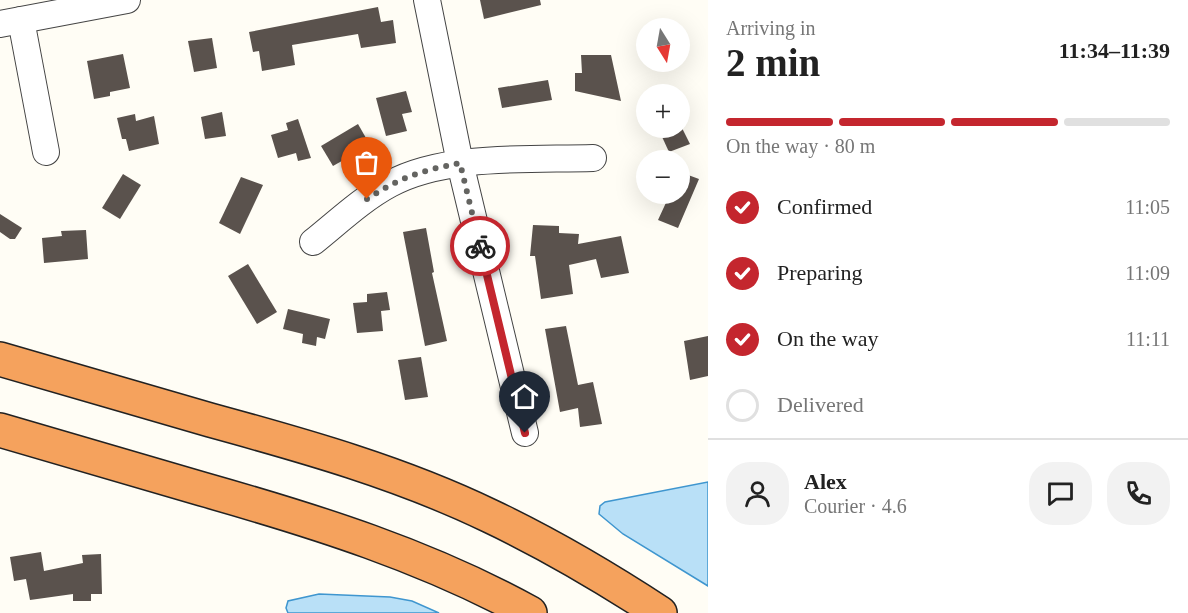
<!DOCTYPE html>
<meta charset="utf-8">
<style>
body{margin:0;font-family:Georgia,serif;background:#f2f2f2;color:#222;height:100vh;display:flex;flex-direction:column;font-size:22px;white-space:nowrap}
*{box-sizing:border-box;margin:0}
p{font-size:20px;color:#767676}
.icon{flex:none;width:33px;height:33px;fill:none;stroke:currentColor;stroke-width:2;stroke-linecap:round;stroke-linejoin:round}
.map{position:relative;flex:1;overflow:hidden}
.side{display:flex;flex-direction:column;background:#fff;width:480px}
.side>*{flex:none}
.needle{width:39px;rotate:169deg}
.fabs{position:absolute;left:636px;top:18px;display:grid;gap:12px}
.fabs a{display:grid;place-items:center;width:54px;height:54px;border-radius:50%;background:#fff;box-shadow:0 6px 24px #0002;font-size:30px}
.pin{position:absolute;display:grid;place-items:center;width:51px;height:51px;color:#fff;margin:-62px -26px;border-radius:50% 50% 50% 0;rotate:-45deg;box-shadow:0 0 6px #0007}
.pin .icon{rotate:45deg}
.courier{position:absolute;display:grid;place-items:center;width:60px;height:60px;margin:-30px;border:4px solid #c4262e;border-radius:50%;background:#fff;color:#222;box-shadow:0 2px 8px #0007}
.headline em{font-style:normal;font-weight:800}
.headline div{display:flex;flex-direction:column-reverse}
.headline{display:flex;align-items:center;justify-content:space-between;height:102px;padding:0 18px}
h1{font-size:39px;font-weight:800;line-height:45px}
.bar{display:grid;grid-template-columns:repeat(4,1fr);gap:9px 6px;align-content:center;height:72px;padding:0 18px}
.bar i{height:8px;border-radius:4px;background:#e0e0e0}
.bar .active{background:#c4262e}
.bar p{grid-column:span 4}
.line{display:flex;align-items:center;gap:15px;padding:0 18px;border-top:2px solid #e0e0e0}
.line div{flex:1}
.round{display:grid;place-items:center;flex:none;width:63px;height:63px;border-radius:24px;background:#f2f2f2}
ol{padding:0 18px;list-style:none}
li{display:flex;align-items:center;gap:18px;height:66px}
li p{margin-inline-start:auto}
li .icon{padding:6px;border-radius:50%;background:#c4262e;color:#fff;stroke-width:4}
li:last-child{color:#767676}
li i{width:33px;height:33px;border:3px solid #e0e0e0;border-radius:50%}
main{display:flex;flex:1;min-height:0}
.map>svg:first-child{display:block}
</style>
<main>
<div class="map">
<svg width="708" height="613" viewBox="0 0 708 613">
<rect width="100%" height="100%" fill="#fffdf5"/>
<g fill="#b9e0f7" stroke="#3f96cf" stroke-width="1.5">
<polygon points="708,482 708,586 623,534 599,514 600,506 605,502"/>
<polygon points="319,594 390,597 412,601 439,613 288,613 286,608 288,601"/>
</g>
<g fill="#5a524d">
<polygon points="480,0 540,0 541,5 484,19"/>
<polygon points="378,7 381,22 393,20 396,43 361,48 358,34 292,45 295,65 262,71 259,51 253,52 249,32"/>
<polygon points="212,38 217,68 194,72 188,41"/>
<polygon points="123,54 130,88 110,92 110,96 94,99 87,61"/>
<polygon points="581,55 611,55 621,101 575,91 575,73 582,73"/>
<polygon points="548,80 552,100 502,108 498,88"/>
<polygon points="406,91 412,112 402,114 407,131 386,136 376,98"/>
<polygon points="222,112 226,136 205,139 201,117"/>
<polygon points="135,114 136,121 154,116 159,144 129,151 126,139 122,139 117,118"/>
<polygon points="298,119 311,158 298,161 296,153 278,158 271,135 288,130 286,123"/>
<polygon points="358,124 370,145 333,166 321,146"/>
<polygon points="658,128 682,128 690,144 669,152"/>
<polygon points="680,172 699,179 678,228 658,220 670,194 680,194"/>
<polygon points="123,174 141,185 120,219 102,208"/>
<polygon points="241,177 263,185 240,234 219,223"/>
<polygon points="0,214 22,228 15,239 10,239 0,232"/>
<polygon points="533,225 559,226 559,233 579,234 578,244 621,236 629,273 601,278 596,259 569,265 573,294 541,299 535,256 530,256"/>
<polygon points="426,228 434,272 432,273 447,341 425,346 403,232"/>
<polygon points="86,230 88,259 44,263 42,238 62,236 61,231"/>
<polygon points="248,264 277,312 257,324 228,276"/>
<polygon points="387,292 390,310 381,311 383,331 357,333 353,303 367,302 367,294"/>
<polygon points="288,309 330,319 325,339 317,337 316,346 302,343 303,334 283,329"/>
<polygon points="566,326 578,385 593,382 602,424 580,427 578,408 560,412 545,329"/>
<polygon points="708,336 708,376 690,380 684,341"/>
<polygon points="421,357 428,397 405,400 398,360"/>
<polygon points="41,552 44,571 83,563 82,555 101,554 102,594 91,594 91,601 73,601 73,594 30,600 26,579 14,581 10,557"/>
</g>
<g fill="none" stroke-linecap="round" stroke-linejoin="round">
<g stroke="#444" stroke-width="28">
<g id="minor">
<polyline points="427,0 460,163 525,433"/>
<polyline points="21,20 46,152"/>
<polyline points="0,24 127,0"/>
<path d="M 313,242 C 338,222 362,199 390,184 C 445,154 530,160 593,158"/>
</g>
</g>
<g stroke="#222" stroke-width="36">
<g id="highway">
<path d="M 0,359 C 70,379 140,400 210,420 C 305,446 401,473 490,516 C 549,544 605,577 660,613"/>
<path d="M 0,430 C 67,449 134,469 202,489 C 315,521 427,556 530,613"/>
</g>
</g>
<use href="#minor" stroke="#fff" stroke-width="26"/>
<use href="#highway" stroke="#f5a25d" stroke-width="33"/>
</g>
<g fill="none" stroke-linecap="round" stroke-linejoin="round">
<path stroke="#646461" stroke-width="6" stroke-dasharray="0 10.8" d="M 367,199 C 401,177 420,171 460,163 L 480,246"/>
<polyline stroke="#c4262e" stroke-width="8" points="480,246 525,433"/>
</g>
</svg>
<div class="fabs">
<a><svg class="needle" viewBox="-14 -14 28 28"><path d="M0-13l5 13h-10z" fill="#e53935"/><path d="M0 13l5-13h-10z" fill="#767676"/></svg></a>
<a>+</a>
<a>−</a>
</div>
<div class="pin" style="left:367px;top:199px;background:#ea580c"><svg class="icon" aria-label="bag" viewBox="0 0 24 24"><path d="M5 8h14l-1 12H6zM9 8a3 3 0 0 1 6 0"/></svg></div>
<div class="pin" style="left:525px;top:433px;background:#1f2937"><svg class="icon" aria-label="home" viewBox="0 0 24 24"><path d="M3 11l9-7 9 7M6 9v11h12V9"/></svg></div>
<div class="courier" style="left:480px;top:246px"><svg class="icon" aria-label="bike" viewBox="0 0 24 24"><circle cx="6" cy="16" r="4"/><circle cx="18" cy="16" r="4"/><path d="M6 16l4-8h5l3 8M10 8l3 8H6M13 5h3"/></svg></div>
</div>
<section class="side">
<div class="headline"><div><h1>2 min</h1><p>Arriving in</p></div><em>11:34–11:39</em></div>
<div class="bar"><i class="active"></i><i class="active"></i><i class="active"></i><i></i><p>On the way · 80 m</p></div>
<ol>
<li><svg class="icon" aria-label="check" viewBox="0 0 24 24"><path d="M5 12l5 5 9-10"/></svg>Confirmed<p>11:05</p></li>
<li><svg class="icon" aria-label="check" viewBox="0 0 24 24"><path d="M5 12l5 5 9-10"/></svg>Preparing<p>11:09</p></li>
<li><svg class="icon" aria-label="check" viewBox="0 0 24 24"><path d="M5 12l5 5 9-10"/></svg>On the way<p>11:11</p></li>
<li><i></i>Delivered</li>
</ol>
<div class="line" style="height:108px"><a class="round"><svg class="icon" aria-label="person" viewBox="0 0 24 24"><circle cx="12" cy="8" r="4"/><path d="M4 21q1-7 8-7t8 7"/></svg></a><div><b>Alex</b><p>Courier · 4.6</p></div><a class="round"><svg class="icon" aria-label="chat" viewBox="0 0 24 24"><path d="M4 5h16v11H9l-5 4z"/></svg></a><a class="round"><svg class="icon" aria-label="phone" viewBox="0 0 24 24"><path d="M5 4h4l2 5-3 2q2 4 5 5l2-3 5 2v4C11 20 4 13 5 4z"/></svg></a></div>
</section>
</main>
